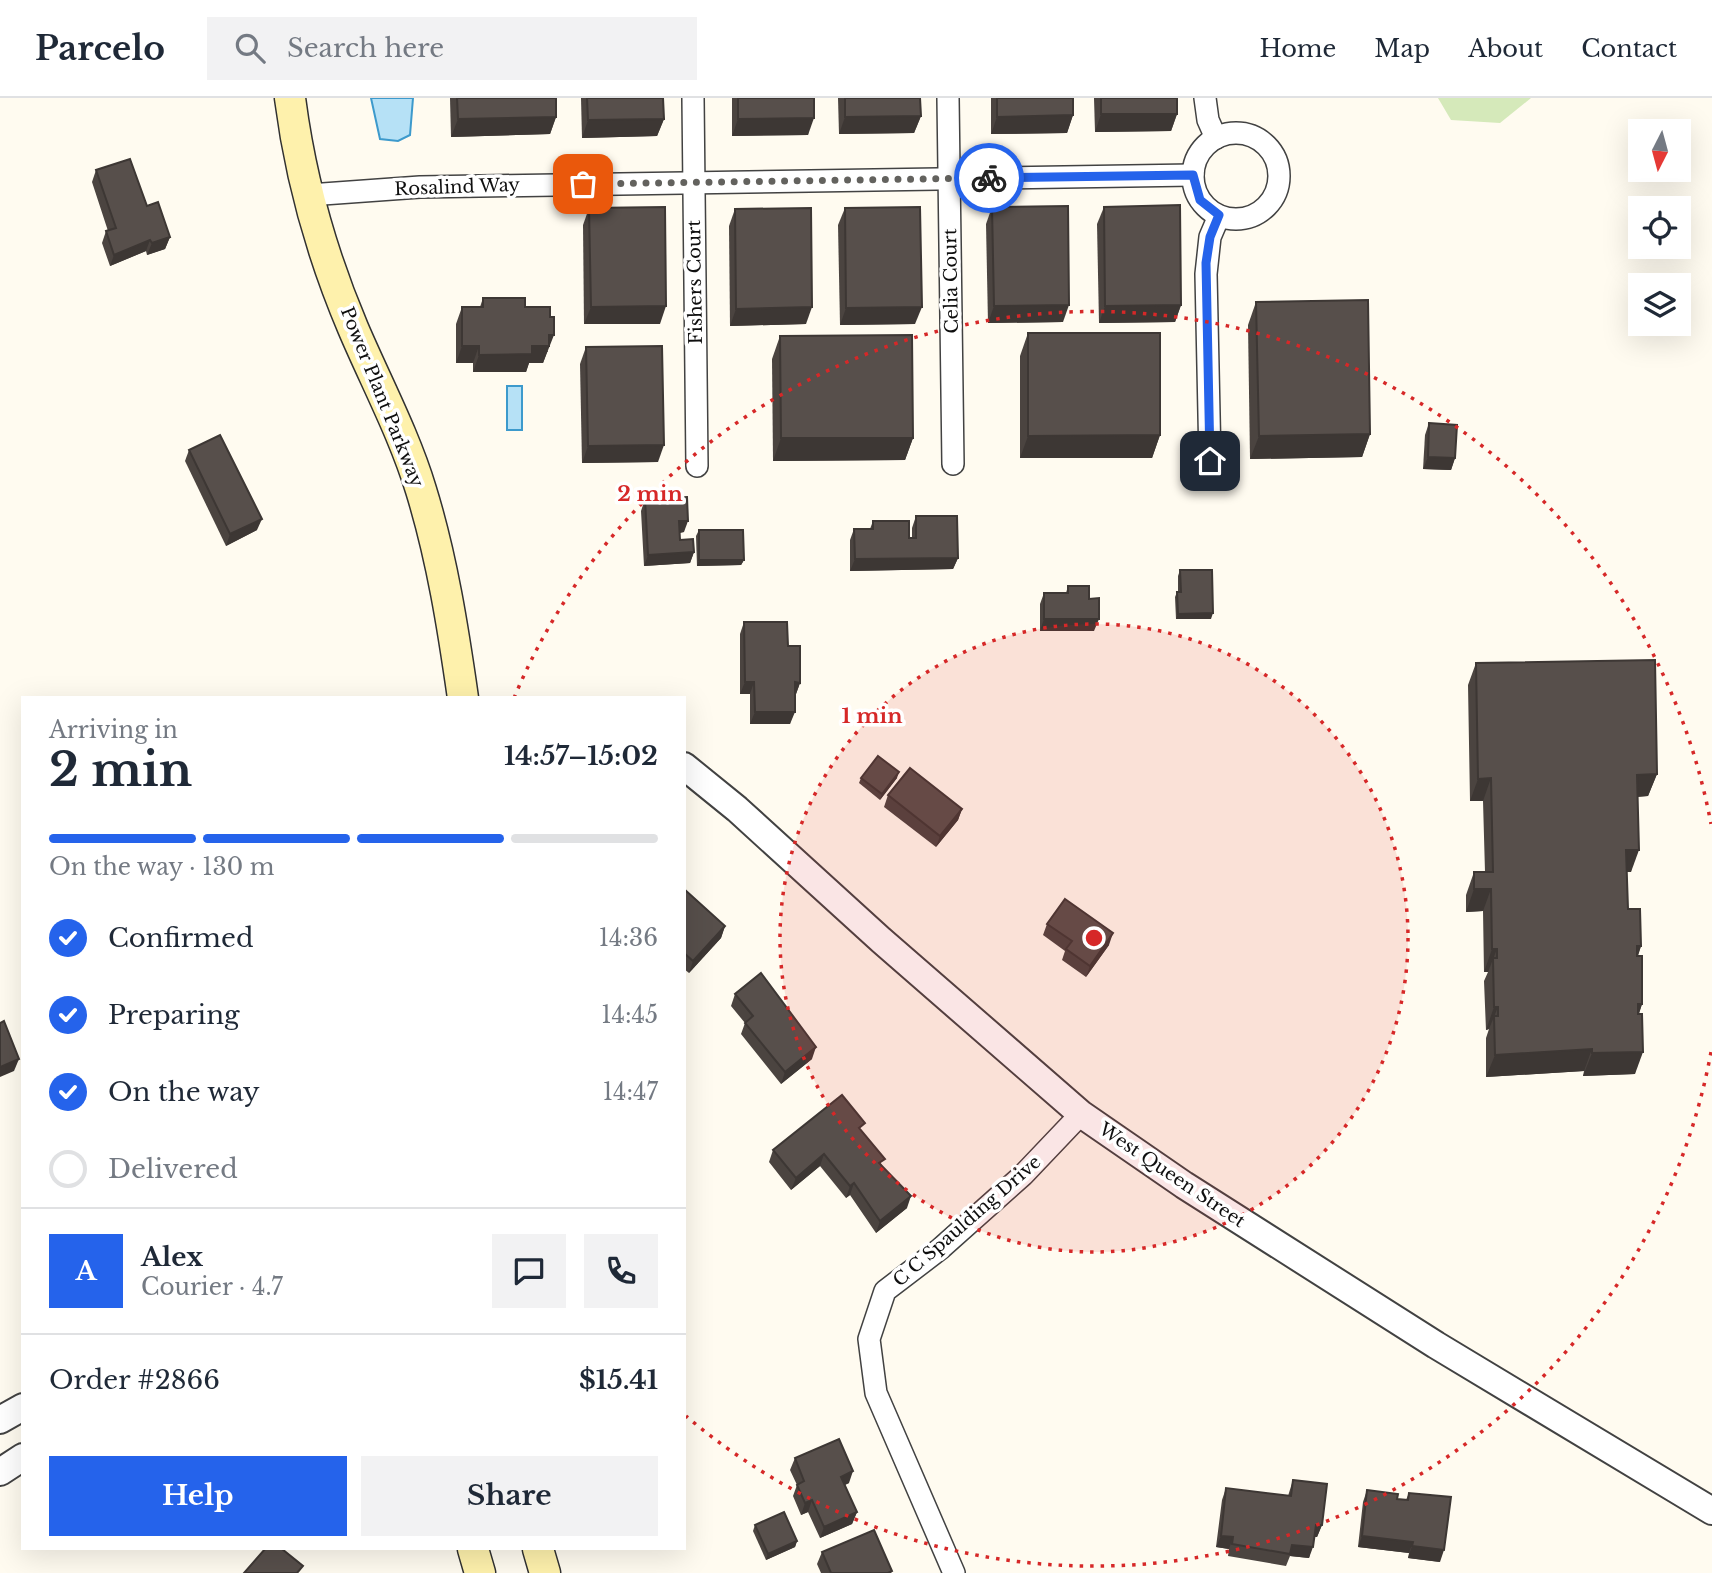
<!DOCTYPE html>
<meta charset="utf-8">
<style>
body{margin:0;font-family:"Libre Baskerville",serif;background:#f2f2f3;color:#1f2937;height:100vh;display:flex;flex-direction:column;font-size:26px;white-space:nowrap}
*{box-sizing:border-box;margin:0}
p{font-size:23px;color:#747a83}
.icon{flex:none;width:38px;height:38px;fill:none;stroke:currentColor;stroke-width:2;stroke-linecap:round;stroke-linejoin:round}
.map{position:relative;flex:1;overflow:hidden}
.sheet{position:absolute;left:21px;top:598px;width:665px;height:854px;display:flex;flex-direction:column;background:#fff;border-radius:0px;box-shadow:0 7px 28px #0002}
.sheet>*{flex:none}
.needle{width:46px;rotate:186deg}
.fabs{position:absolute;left:1628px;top:21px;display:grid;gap:14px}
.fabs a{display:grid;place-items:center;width:63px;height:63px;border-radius:0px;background:#fff;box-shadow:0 7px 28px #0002;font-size:35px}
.pin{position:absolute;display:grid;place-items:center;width:60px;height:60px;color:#fff;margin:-30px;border-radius:14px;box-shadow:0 4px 10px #0006}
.courier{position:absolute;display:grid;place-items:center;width:70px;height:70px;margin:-35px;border:5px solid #2563eb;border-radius:50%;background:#fff;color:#222;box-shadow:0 2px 9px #0007}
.headline em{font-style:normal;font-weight:800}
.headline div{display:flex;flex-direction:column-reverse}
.headline{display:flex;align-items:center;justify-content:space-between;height:119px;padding:0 28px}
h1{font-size:46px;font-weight:800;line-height:52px}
.bar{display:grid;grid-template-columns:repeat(4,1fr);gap:10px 7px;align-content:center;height:84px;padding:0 28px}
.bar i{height:9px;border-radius:5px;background:#e0e1e3}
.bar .current{background:#2563eb}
.bar p{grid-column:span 4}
.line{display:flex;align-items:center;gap:18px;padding:0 28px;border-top:2px solid #e0e1e3}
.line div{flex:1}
.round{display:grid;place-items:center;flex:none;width:74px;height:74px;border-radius:0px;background:#f2f2f3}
ol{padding:0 28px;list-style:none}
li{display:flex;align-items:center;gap:21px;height:77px}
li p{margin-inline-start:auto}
li .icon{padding:7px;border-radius:50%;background:#2563eb;color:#fff;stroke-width:4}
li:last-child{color:#747a83}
li i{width:38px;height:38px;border:4px solid #e0e1e3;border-radius:50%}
.cta{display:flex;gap:14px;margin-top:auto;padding:14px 28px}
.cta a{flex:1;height:80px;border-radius:0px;background:#2563eb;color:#fff;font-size:28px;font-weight:800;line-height:80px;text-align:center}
.cta a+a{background:#f2f2f3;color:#1f2937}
header{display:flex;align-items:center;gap:42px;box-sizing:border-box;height:98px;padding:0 35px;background:#fff;border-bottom:2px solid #e0e1e3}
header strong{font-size:33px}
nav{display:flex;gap:38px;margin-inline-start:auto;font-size:24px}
.search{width:490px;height:63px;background:#f2f2f3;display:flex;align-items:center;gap:18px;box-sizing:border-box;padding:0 24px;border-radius:0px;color:#747a83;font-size:26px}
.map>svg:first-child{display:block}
</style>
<header>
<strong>Parcelo</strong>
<div class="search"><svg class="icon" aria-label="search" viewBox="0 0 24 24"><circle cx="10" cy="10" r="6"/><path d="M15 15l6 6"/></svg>Search here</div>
<nav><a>Home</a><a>Map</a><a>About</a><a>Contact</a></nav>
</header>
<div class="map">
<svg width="1712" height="1475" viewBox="0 0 1712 1475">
<rect width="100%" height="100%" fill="#fffbf0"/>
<polygon fill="#d5e9ba" points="1438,0 1531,0 1500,25 1451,22"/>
<g fill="#b6e1f6" stroke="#3d9acc" stroke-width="2">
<polygon points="371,0 413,0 410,37 398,43 380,41"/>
<rect x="507" y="288" width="15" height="44"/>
</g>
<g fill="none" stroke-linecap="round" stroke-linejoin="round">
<g stroke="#424242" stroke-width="24">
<g id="minor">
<polyline points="693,0 697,368"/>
<polyline points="948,0 953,366"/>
<polyline points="1205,0 1208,22 1216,40"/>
<circle cx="1236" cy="78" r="43"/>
<polyline points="309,97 420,89 1193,77"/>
<polyline points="1210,363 1206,176 1210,139 1219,118"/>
<polyline points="954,1475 876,1295 869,1241 885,1193 940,1151 1023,1077 1081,1016"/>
</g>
</g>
<g stroke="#424242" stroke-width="30">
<g id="tertiary">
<polyline points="684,668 737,711 881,842 1081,1016 1184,1087 1436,1247 1712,1413"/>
<polyline points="0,1322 23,1309"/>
<polyline points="0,1374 23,1359"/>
</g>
</g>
<g stroke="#313131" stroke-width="33">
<g id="secondary">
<path d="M 290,0 C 300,78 322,157 353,230 C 376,284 404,336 421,392 C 442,460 453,530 463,600"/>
<polyline points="473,1451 480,1475"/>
<polyline points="538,1451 545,1475"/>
</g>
</g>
<use href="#minor" stroke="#fff" stroke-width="21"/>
<use href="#tertiary" stroke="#fff" stroke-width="26"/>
<use href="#secondary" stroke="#fef1ac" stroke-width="30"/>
</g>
<g fill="#4b4440">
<polygon points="450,0 556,0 556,19 550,36 451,39"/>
<polygon points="581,0 663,0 664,21 657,38 582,40"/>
<polygon points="732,0 814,0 808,37 732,38"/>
<polygon points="838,0 920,0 921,18 914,35 839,36"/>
<polygon points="991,0 1073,0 1073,17 1067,35 991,36"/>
<polygon points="1094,0 1177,0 1177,16 1171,33 1095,34"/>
<polygon points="96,72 147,108 170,139 165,151 147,157 146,153 110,168 102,145 106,133 108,133 92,84"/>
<polygon points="992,109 1063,224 988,225 986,126"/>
<polygon points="1104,109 1181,207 1175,224 1099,225 1097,126"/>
<polygon points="589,110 660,226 584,226 583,127"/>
<polygon points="845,110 915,226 840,227 838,127"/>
<polygon points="735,111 806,226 730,228 729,128"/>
<polygon points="483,200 525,209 548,254 547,254 543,265 529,265 526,274 473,274 473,265 456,265 456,226 462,209 480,209"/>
<polygon points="1256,204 1370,336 1362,359 1250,361 1248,227"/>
<polygon points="1028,235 1160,337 1152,360 1020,360 1020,258"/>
<polygon points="780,238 913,340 905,362 773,363 772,261"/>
<polygon points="586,249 658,364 582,365 580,266"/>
<polygon points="1429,325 1455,360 1451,372 1423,371 1425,337"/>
<polygon points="189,352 257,432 226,448 185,363"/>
<polygon points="645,401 684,434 680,435 680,442 694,454 690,465 644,468 641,413"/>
<polygon points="916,418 958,460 953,471 850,473 850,442 854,431 870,431 873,423 909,440 912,440 912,430"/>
<polygon points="699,432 744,462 741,467 697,468 696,438"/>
<polygon points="1180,472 1211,521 1176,521 1175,499 1177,494 1178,494 1178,478"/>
<polygon points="1068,488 1089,501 1094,533 1040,533 1040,506 1044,495 1066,495"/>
<polygon points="744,524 788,548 800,585 796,596 795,596 790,626 750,626 750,596 740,596 740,536"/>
<polygon points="1476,565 1657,676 1648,698 1638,699 1631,774 1627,774 1628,811 1641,848 1638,858 1642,906 1639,916 1635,976 1583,978 1584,973 1486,979 1486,940 1489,931 1486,932 1484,883 1488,874 1484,874 1483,813 1466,814 1466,797 1474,774 1485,774 1483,703 1470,703 1468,587"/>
<polygon points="861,680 897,680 880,702 859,685"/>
<polygon points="888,697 962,711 958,722 936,749 884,709"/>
<polygon points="684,791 725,828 721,840 689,875 684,871"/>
<polygon points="1047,826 1109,847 1086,879 1062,862 1065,853 1043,837"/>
<polygon points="735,896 812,961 781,986 741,936 745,925 731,908"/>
<polygon points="862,1033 907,1110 876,1135 850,1097 846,1100 820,1068 791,1092 769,1064 773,1052"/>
<polygon points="795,1360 849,1385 845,1387 857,1414 852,1426 820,1440 808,1414 801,1417 793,1398 797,1387 790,1372"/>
<polygon points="1293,1382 1322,1427 1317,1439 1314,1439 1309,1460 1290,1458 1286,1468 1228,1458 1229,1451 1216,1449 1222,1402 1226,1390 1288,1398"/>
<polygon points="1367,1392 1397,1401 1406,1402 1409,1395 1440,1464 1408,1460 1409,1455 1358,1449 1363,1404"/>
<polygon points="755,1427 797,1443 795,1449 766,1462 753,1433"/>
<polygon points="822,1454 892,1473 891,1475 821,1475 817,1466"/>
</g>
<g fill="#3d3734">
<polygon points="1101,16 1177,16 1171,33 1095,34"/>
<polygon points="1073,17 1067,35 991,36 997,19"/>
<polygon points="921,18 914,35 839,36 845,19"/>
<polygon points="556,19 550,36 451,39 458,21"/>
<polygon points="814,20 808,37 732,38 738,21"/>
<polygon points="664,21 657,38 582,40 588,22"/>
<polygon points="170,139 165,151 147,157 152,145"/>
<polygon points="150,142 146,153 110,168 114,157"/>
<polygon points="1069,207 1063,224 988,225 994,208"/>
<polygon points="1181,207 1175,224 1099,225 1105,208"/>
<polygon points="666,208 660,226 584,226 591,209"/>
<polygon points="812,209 806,226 730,228 736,211"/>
<polygon points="922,209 915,226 840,227 846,210"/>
<polygon points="549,237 554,237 543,265 529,265 526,274 473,274 479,257 532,248"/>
<polygon points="462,248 479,248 473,265 456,265"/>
<polygon points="1370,336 1362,359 1250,361 1259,338"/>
<polygon points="1160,337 1152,360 1020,360 1028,338"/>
<polygon points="781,340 913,340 905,362 773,363"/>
<polygon points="664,347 658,364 582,365 588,348"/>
<polygon points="1428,359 1455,360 1451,372 1423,371"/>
<polygon points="262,421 257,432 226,448 230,436"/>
<polygon points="679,423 688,423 684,434 675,435"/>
<polygon points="694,454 690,465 644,468 648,457"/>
<polygon points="958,460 953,471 850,473 855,461"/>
<polygon points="699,462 744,462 741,467 697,468"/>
<polygon points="1213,515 1211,521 1176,521 1178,516"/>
<polygon points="1044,521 1099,521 1094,533 1040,533"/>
<polygon points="745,584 754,584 750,596 740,596"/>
<polygon points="795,584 800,585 796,596 790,596"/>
<polygon points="755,614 795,614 790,626 750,626"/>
<polygon points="899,674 897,680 880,702 882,696"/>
<polygon points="1657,676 1648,698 1629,699 1637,677"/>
<polygon points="1491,680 1483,703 1470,703 1478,681"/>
<polygon points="962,711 958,722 936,749 940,738"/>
<polygon points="1626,752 1639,752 1631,774 1618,774"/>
<polygon points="1474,791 1491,791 1483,813 1466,814"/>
<polygon points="725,828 721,840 689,875 693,863"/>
<polygon points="1113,835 1109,847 1086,879 1090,868"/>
<polygon points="1637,848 1641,848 1633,871"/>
<polygon points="1492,851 1497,851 1488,874 1484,874"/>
<polygon points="1638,906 1642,906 1634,929"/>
<polygon points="1494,909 1498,909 1489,931 1486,932"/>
<polygon points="816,949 812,961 781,986 785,974"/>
<polygon points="1592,951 1584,973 1486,979 1495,957"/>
<polygon points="1643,954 1635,976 1583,978 1592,955"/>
<polygon points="19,961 14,973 0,979 0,969"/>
<polygon points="824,1056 820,1068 791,1092 796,1080"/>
<polygon points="854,1085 850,1097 846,1100 850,1088"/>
<polygon points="911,1098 907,1110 876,1135 880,1123"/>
<polygon points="853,1373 849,1385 837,1390 841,1379"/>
<polygon points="812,1402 808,1414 801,1417 805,1405"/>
<polygon points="857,1414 852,1426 820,1440 824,1429"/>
<polygon points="1316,1427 1322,1427 1317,1439 1312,1438"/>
<polygon points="1221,1438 1233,1439 1229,1451 1216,1449"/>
<polygon points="1362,1438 1413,1444 1409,1455 1358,1449"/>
<polygon points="797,1443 795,1449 766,1462 768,1456"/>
<polygon points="1292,1447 1313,1449 1309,1460 1290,1458"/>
<polygon points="1412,1448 1444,1452 1440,1464 1408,1460"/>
</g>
<g fill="#574f4b" stroke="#3d3734" stroke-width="2">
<polygon points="457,0 556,0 556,19 458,21"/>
<polygon points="587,0 663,0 664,21 588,22"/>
<polygon points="738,0 814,0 814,20 738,21"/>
<polygon points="845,0 920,0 921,18 845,19"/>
<polygon points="997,0 1073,0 1073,17 997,19"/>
<rect x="1101" y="0" width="76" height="16"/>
<polygon points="130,61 147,108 158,104 170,139 152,145 150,142 114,157 106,133 116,130 96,72"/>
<polygon points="1180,107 1181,207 1105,208 1104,109"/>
<polygon points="1068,108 1069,207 994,208 992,109"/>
<polygon points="665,109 666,208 591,209 589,110"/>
<polygon points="920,109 922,209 846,210 845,110"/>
<polygon points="811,110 812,209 736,211 735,111"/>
<polygon points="483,200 525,200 525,209 550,209 550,219 554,219 554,237 549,237 549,248 532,248 532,256 479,257 479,248 462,248 462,209 483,209"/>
<polygon points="1368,202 1370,336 1259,338 1256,204"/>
<polygon points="1028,235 1160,235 1160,337 1028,338"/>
<polygon points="912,237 913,340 781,340 780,238"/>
<polygon points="662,248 664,347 588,348 586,249"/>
<polygon points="1429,325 1457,327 1455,360 1428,359"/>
<polygon points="220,337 262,421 230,436 189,352"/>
<polygon points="687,399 688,423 679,423 680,442 693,441 694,454 648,457 645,401"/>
<polygon points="916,418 957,418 958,460 855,461 854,431 873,431 873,423 909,423 909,440 916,440"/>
<polygon points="699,432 743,432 744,462 699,462"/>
<polygon points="1180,472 1212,472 1213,515 1178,516 1177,494 1181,494"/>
<polygon points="1068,488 1089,488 1089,501 1099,500 1099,521 1044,521 1044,495 1068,495"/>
<polygon points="744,524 787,524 788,548 800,548 800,585 795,584 795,614 755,614 754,584 745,584"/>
<polygon points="1655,562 1657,676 1637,677 1639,752 1626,752 1628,811 1640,811 1641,848 1637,848 1637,858 1642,858 1642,906 1638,906 1638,916 1642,916 1643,954 1592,955 1592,951 1495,957 1494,918 1498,918 1498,909 1494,909 1493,860 1497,860 1497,851 1492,851 1491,791 1474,791 1474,774 1493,774 1491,680 1478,681 1476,565"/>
<polygon points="878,658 899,674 882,696 861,680"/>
<polygon points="910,670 962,711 940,738 888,697"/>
<polygon points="684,791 725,828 693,863 684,855"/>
<polygon points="1065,801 1113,835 1090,868 1066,851 1072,843 1047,826"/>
<polygon points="761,875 816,949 785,974 745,925 753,918 735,896"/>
<polygon points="4,923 19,961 0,969 0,925"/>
<polygon points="842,997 865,1025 859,1030 885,1061 879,1065 911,1098 880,1123 854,1085 850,1088 824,1056 796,1080 773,1052"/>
<polygon points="839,1341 853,1373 841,1379 857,1414 824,1429 812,1402 805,1405 797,1387 804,1383 795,1360"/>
<polygon points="1293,1382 1327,1386 1322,1427 1316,1427 1313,1449 1292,1447 1290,1456 1232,1446 1233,1439 1221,1438 1226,1390 1291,1398"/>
<polygon points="1367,1392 1398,1396 1397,1401 1408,1402 1409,1395 1451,1399 1444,1452 1412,1448 1413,1444 1362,1438"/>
<polygon points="784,1414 797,1443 768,1456 755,1427"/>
<polygon points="874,1432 892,1473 888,1475 831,1475 822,1454"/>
<polygon points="265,1451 282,1451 303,1468 297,1475 244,1475"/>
</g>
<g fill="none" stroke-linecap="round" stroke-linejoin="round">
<polyline stroke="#63625e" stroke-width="7" stroke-dasharray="0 12.6" points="583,86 989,80"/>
<polyline stroke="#2563eb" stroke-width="9" points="989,80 1193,77 1200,102 1219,117 1210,139 1206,165 1210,363"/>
</g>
<circle cx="1094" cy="840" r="314" fill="#d62828" fill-opacity=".12"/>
<g fill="none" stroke="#d62828" stroke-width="3.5" stroke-dasharray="3.5 7">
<circle cx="1094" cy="840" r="314"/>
<path d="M1711 954A628 628 0 0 1 686 1318M514 600A628 628 0 0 1 1711 726"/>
</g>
<g text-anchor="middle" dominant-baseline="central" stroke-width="7" stroke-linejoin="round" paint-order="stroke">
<g font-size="18" fill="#0f0f0f" stroke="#fff">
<text transform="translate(457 89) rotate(-2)">Rosalind Way</text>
<text transform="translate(951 183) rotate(-91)">Celia Court</text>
<text transform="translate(695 184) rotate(-91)">Fishers Court</text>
<text transform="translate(382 299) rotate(68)">Power Plant Parkway</text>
<text transform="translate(1172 1077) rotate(34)">West Queen Street</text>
<text transform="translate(967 1123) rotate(-41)">C C Spaulding Drive</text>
</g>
</g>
<circle cx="1094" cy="840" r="10" fill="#d62828" stroke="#fff" stroke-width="3.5"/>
<g font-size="21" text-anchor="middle" font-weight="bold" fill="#d62828" stroke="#fff" stroke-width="7" stroke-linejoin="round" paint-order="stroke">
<text x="650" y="403">2 min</text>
<text x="872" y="625">1 min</text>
</g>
</svg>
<div class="fabs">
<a><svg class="needle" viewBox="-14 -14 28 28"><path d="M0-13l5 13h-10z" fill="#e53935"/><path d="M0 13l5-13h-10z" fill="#747a83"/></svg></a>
<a><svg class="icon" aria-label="locate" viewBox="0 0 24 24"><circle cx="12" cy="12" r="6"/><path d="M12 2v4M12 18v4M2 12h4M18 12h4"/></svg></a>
<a><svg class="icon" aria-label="layers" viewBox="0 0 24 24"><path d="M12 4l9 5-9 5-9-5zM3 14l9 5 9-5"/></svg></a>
</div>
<div class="pin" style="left:583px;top:86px;background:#ea580c"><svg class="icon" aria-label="bag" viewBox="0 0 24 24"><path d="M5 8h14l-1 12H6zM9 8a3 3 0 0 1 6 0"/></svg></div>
<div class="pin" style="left:1210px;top:363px;background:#1f2937"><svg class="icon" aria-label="home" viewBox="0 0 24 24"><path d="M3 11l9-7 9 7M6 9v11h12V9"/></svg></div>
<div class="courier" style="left:989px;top:80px"><svg class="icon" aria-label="bike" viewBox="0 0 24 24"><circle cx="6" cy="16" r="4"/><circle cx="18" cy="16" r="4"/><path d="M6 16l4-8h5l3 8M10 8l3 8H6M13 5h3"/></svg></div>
<section class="sheet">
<div class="headline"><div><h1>2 min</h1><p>Arriving in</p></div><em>14:57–15:02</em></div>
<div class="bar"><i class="current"></i><i class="current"></i><i class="current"></i><i></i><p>On the way · 130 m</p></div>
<ol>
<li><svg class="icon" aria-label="check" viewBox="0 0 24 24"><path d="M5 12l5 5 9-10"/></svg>Confirmed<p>14:36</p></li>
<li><svg class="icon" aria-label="check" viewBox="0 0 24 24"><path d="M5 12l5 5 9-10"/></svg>Preparing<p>14:45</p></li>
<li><svg class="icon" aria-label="check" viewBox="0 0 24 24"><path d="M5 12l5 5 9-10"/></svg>On the way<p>14:47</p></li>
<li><i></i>Delivered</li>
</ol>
<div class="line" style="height:126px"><b class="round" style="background:#2563eb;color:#fff">A</b><div><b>Alex</b><p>Courier · 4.7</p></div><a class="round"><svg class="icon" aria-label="chat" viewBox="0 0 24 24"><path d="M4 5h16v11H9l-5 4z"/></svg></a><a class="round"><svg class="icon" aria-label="phone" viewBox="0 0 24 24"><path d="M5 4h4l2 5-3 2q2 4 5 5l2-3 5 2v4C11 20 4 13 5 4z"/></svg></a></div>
<div class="line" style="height:91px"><div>Order #2866</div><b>$15.41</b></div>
<div class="cta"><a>Help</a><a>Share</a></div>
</section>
</div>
